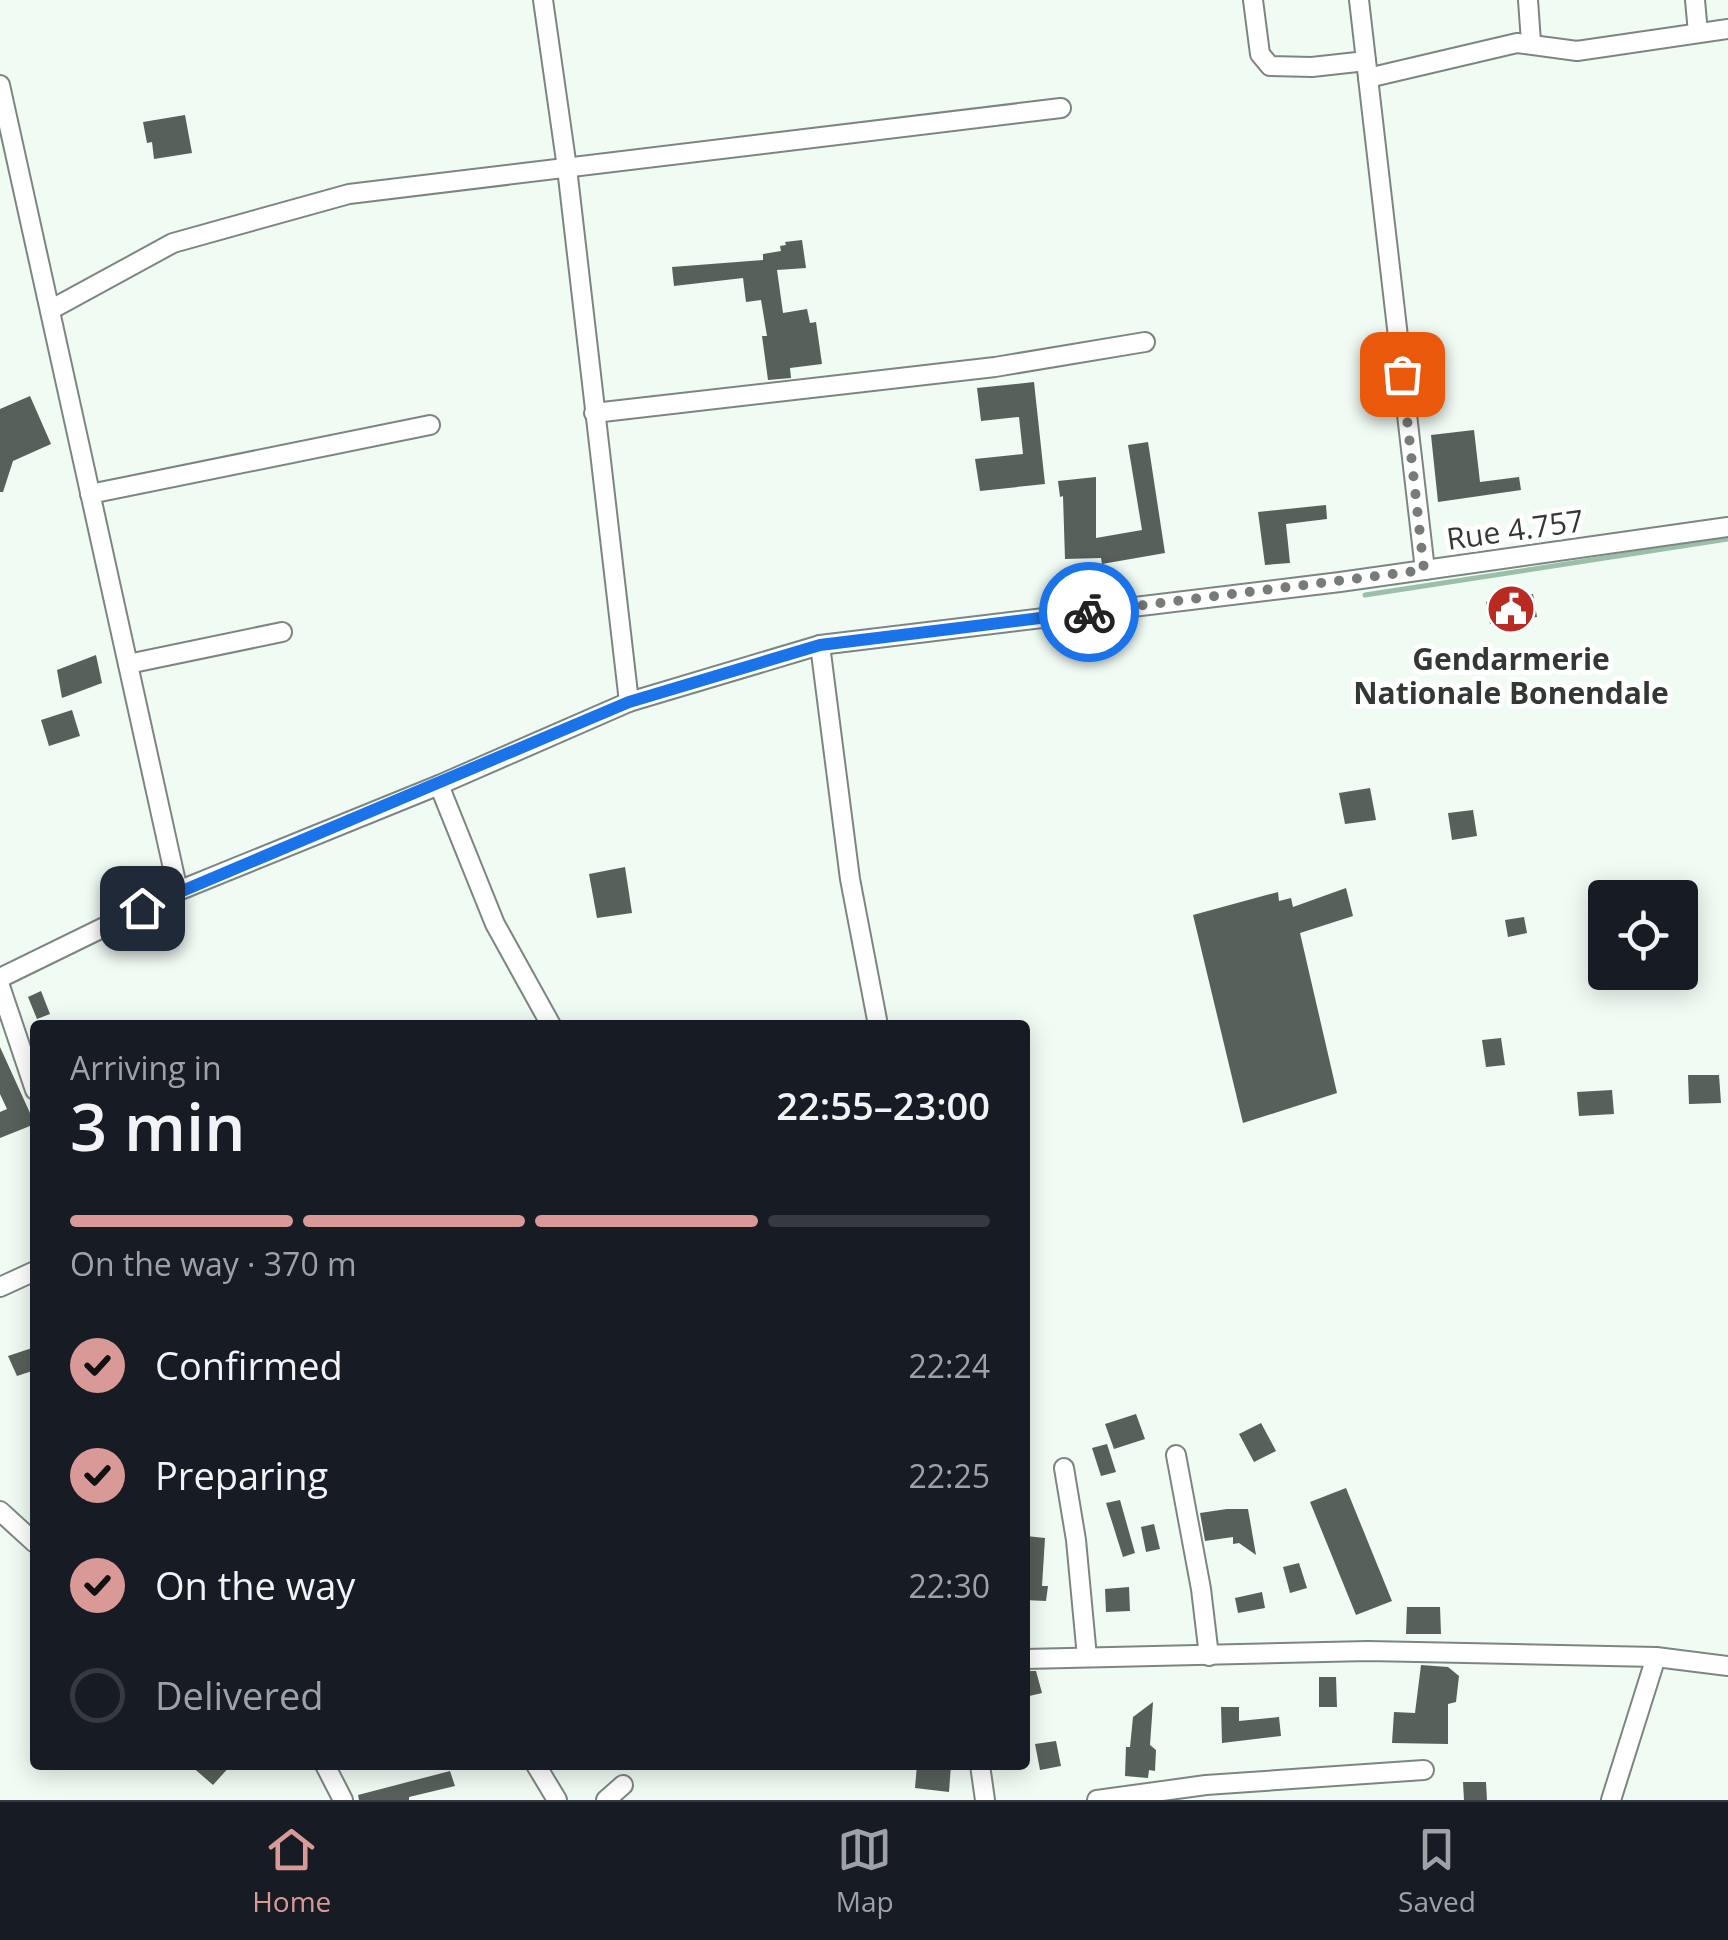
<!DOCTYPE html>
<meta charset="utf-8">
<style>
body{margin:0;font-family:"Open Sans",sans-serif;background:#242831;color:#f1f3f6;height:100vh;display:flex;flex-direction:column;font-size:38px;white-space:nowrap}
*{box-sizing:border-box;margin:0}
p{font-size:32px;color:#9ea1a6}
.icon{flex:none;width:55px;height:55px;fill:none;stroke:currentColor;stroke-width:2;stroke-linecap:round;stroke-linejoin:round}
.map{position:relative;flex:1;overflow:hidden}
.panel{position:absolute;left:30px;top:1020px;width:1000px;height:750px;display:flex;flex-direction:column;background:#171b24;border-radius:10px;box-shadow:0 5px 25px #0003}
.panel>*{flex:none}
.fabs{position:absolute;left:1588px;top:880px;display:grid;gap:20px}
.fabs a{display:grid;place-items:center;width:110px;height:110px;border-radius:10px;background:#171b24;box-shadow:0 5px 25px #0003;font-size:50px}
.pin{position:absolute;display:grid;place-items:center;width:85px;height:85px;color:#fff;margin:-42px;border-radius:20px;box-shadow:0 5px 15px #0006}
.courier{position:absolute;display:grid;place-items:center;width:100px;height:100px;margin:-50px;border:8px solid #1a73e8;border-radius:50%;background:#fff;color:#222;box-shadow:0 2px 12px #0007}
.summary em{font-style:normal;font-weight:600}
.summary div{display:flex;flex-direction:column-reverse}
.summary{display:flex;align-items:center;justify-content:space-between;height:170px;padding:0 40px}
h1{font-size:65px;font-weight:600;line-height:75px}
.bar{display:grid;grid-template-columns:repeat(4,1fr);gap:15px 10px;align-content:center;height:120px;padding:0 40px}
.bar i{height:12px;border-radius:8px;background:#363941}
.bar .on{background:#d89997}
.bar p{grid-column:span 4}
ol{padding:0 40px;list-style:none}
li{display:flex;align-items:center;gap:30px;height:110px}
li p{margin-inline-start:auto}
li .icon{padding:10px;border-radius:50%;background:#d89997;color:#111;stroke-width:4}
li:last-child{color:#9ea1a6}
li i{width:55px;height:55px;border:5px solid #363941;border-radius:50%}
.tabs{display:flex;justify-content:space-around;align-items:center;height:140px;border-top:2px solid #363941;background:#171b24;font-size:28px;color:#9ea1a6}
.tabs a{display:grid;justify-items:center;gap:5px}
.tabs .on{color:#d89997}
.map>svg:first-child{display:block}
</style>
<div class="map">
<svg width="1728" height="1800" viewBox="0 0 1728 1800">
<rect width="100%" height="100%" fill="#f0fbf4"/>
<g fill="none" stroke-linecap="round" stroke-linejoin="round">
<polyline stroke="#9bbfa8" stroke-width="5" points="1365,595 1728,539"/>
</g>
<g fill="#57605a">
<polygon points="185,115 192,153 154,159 152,142 147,143 143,122"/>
<polygon points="802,240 806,268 777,270 783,313 807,309 810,323 816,322 822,364 790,368 791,378 768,380 762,336 767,336 761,300 746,302 743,278 674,286 672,267 763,260 763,254 781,251 780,246 786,245 785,242"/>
<polygon points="1034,382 1045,484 980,491 975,459 1023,454 1019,417 981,421 977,388"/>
<polygon points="30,396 51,444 13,461 3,492 0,492 0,409"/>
<polygon points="1474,430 1480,482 1519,477 1521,490 1438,502 1431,435"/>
<polygon points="1148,442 1165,553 1102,564 1101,558 1065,559 1063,496 1060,497 1058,481 1096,477 1096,538 1142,530 1128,445"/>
<polygon points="1326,505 1327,519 1286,524 1290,563 1265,565 1258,512"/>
<polygon points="1533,594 1537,617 1490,624 1486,602"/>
<polygon points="96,655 102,683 62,698 57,670"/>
<polygon points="72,710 80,736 49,746 41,720"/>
<polygon points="1370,788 1376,820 1345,824 1339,793"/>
<polygon points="1473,810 1477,836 1452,840 1448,813"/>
<polygon points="625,867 632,913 597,918 589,874"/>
<polygon points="1346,888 1353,916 1300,933 1337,1093 1243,1123 1193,915 1278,892 1279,901 1291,898 1293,907"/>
<polygon points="1524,917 1527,933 1508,937 1505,920"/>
<polygon points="41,991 50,1014 37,1019 28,997"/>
<polygon points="1501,1038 1505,1065 1486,1067 1482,1040"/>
<polygon points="0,1047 35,1124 0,1138 0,1112 7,1109 0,1094"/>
<polygon points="1688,1075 1719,1075 1721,1103 1689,1104"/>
<polygon points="1612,1090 1614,1114 1579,1116 1577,1092"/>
<polygon points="35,1347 35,1370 17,1376 8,1356"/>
<polygon points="1136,1414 1145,1439 1114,1449 1105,1424"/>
<polygon points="1261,1423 1276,1451 1254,1462 1239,1434"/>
<polygon points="1107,1444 1116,1472 1101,1476 1092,1448"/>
<polygon points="1346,1488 1392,1601 1356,1615 1310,1502"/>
<polygon points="1120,1500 1135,1553 1123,1557 1106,1503"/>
<polygon points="1227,1509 1248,1509 1256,1555 1239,1543 1233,1544 1233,1537 1205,1541 1200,1513"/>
<polygon points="1154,1524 1160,1549 1146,1552 1141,1527"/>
<polygon points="1026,1536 1045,1538 1042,1586 1048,1586 1046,1601 1025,1600"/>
<polygon points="1299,1563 1307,1588 1290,1593 1283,1567"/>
<polygon points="1129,1587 1130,1611 1106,1612 1105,1589"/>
<polygon points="1262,1592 1265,1608 1238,1613 1235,1598"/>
<polygon points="1407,1607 1440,1607 1441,1634 1406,1634"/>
<polygon points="1421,1665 1448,1667 1459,1676 1456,1702 1448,1704 1448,1744 1392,1743 1394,1712 1415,1713"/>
<polygon points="1025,1671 1036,1671 1042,1693 1025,1697"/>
<polygon points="1319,1677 1336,1677 1337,1707 1319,1707"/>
<polygon points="1153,1702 1150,1745 1156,1750 1155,1771 1149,1770 1148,1778 1125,1776 1126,1747 1130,1747 1133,1717"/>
<polygon points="1221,1707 1239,1707 1239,1721 1279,1717 1281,1736 1222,1743"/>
<polygon points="1056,1741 1061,1766 1040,1770 1035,1744"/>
<polygon points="190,1765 231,1765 213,1785"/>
<polygon points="917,1765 951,1765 949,1792 915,1788"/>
<polygon points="450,1771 455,1786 409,1797 409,1800 359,1800 358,1795"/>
<polygon points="1463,1782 1486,1782 1487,1800 1464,1800"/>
</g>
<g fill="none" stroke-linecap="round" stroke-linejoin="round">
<g stroke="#7c8680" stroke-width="22">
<g id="minor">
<polyline points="543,0 567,168 629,702"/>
<polyline points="1253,0 1260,54 1270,66 1312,67 1366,61"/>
<polyline points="1359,0 1425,570"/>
<polyline points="1528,0 1531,42"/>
<polyline points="1695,0 1698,33"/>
<polyline points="1368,78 1517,43 1577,51 1728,29"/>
<polyline points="0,85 178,891"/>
<polyline points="50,310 173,243 349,194 1061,108"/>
<polyline points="594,413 995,367 1145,342"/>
<polyline points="90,494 430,425"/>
<polyline points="820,645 850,879 878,1025"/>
<polyline points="128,664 282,632"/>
<polyline points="439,785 495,924 551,1025"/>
<polyline points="0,978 178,891 439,785 629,702 820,645 1340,582 1728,527"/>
<polyline points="0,986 35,1090"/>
<polyline points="0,1287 35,1271"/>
<polyline points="1176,1455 1201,1589 1209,1656"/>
<polyline points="1064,1468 1076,1540 1087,1657"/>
<polyline points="0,1511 35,1543"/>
<polyline points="1025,1659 1368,1651 1656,1657 1728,1666"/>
<polyline points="325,1765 343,1800"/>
<polyline points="536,1765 557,1800"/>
<polyline points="980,1765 985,1800"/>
<polyline points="606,1800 623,1785"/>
<polyline points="1097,1800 1206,1785 1424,1770"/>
<polyline points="1611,1800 1656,1657"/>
</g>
</g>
<use href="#minor" stroke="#fff" stroke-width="18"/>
</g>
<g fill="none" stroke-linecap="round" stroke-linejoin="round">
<polyline stroke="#767c78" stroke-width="10" stroke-dasharray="0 18" points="1089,612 1424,570 1402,374"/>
<polyline stroke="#1a73e8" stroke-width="12" points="142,908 629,702 820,645 1089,612"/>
</g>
<defs>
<g id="civic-disc" transform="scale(2.5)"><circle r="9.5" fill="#b92a23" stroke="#fff"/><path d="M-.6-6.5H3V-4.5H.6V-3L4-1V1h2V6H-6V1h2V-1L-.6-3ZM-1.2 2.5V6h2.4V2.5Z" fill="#fff"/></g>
</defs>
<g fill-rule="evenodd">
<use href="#civic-disc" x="1511" y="609"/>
</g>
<g text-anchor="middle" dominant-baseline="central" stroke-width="10" stroke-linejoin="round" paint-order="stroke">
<g font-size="30" fill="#343835" stroke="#fff">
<text transform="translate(1515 529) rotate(-8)">Rue 4.757</text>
</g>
<g font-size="30" font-weight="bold" fill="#343835" stroke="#fff">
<text x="1511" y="658">Gendarmerie<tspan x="1511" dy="34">Nationale Bonendale</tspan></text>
</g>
</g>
</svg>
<div class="fabs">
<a><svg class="icon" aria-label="locate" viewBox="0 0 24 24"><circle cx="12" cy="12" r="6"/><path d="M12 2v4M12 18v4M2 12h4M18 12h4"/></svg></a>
</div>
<div class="pin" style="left:1402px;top:374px;background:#ea580c"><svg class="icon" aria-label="bag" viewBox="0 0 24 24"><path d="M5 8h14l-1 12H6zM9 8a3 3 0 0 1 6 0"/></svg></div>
<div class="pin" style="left:142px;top:908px;background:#1f2937"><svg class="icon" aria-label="home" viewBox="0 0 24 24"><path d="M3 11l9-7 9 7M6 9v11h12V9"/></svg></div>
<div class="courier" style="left:1089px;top:612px"><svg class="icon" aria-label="bike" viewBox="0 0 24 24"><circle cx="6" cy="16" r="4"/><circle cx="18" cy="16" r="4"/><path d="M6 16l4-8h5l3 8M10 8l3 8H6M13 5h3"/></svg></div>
<section class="panel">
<div class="summary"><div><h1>3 min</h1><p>Arriving in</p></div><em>22:55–23:00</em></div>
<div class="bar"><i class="on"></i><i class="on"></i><i class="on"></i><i></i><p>On the way · 370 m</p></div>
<ol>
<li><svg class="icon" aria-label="check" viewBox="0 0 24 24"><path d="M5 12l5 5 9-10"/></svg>Confirmed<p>22:24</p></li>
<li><svg class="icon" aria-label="check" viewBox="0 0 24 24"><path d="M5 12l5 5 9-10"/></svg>Preparing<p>22:25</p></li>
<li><svg class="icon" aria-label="check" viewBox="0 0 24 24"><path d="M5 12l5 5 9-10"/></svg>On the way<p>22:30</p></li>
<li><i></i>Delivered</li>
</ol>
</section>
</div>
<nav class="tabs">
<a class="on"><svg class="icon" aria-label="home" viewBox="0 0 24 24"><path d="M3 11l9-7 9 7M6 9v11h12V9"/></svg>Home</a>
<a><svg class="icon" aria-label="map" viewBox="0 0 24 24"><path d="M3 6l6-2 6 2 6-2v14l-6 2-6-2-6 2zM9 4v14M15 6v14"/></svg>Map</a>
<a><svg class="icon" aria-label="saved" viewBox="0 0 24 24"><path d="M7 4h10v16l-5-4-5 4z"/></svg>Saved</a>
</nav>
